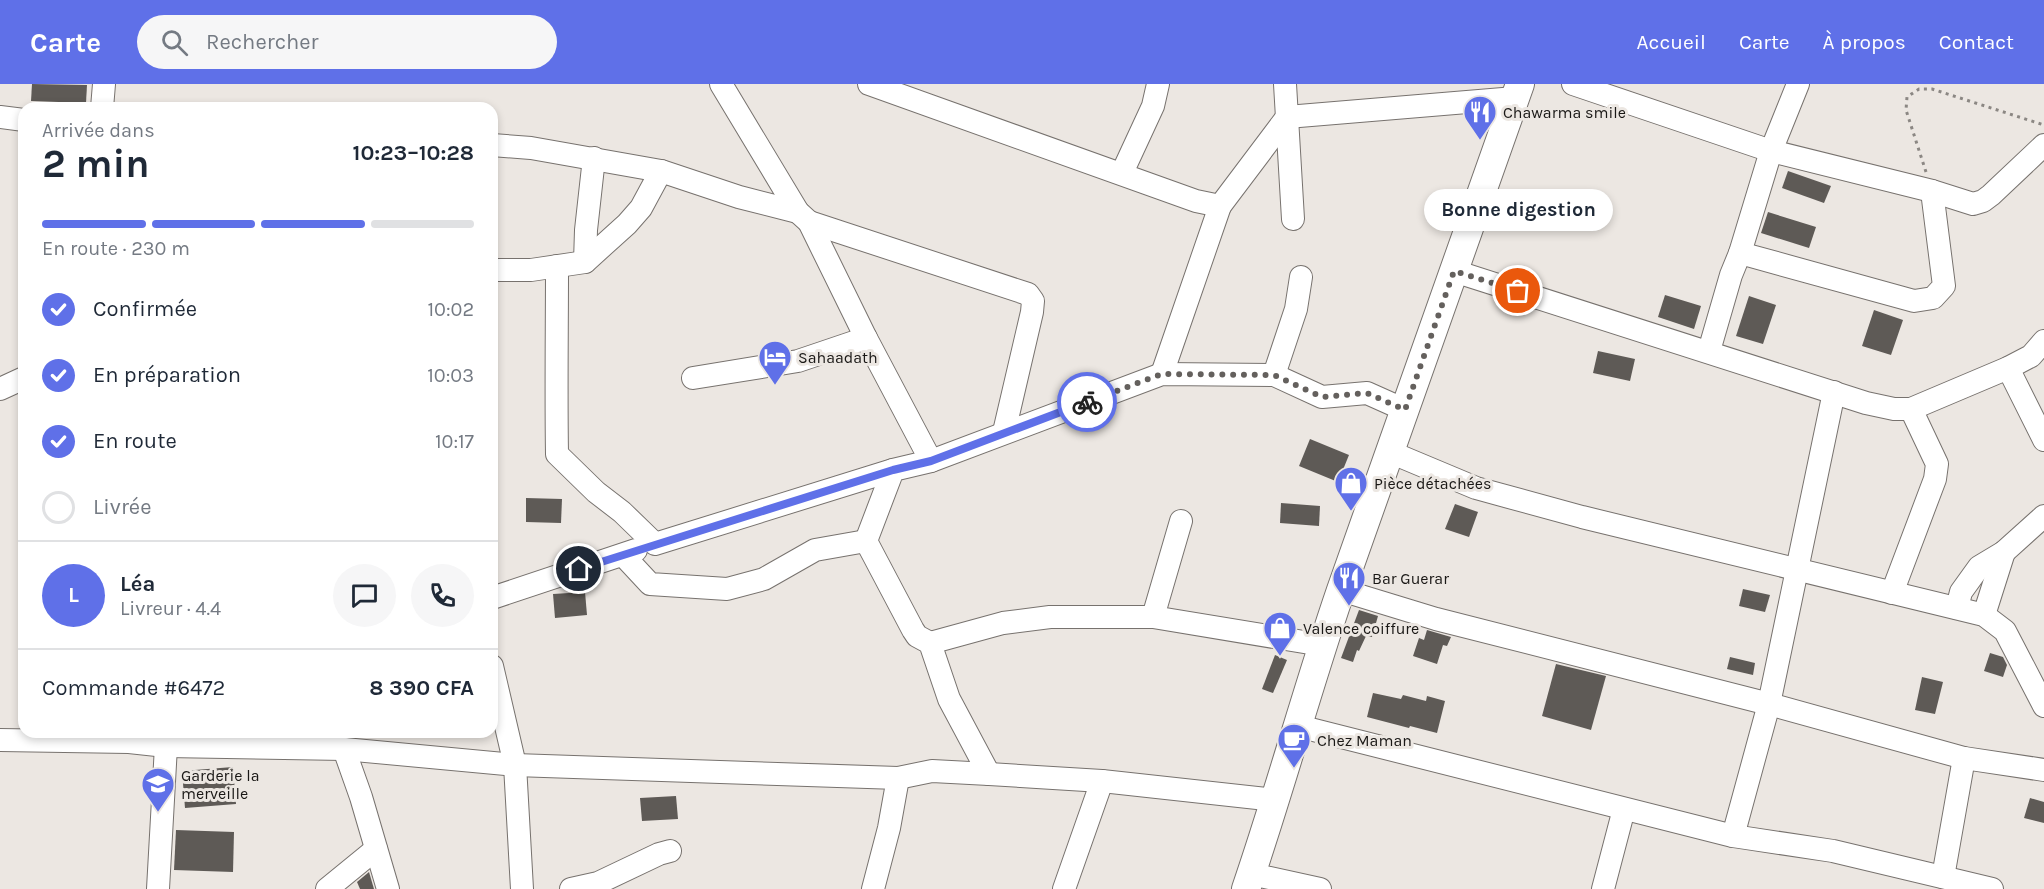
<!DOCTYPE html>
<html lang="fr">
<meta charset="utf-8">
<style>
body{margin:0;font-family:Karla,sans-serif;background:#f6f6f7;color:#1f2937;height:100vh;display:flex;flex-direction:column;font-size:22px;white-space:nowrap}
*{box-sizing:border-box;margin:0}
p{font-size:20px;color:#747a83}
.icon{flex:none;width:33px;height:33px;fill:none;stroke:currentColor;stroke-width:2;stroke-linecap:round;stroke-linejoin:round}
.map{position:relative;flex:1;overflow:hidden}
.panel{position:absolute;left:18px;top:18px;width:480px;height:636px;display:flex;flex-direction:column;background:#fff;border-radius:18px;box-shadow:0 3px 9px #0003}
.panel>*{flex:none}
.pin{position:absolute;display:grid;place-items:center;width:51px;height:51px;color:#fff;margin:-26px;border:3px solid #fff;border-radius:50%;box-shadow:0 2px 6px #0007}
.courier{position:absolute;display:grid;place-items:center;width:60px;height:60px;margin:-30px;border:4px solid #5f70e8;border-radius:50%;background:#fff;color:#222;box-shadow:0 2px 8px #0007}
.bubble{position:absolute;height:42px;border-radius:21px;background:#fff;box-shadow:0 3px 9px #0003;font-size:20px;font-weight:700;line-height:42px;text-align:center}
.overview em{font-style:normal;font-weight:700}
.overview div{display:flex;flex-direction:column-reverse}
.overview{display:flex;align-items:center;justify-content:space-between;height:102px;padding:0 24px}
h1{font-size:39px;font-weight:700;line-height:45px}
.bar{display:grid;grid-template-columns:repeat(4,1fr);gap:9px 6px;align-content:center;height:72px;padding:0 24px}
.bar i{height:8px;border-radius:4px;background:#e0e1e3}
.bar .current{background:#5f70e8}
.bar p{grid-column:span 4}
.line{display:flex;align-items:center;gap:15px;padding:0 24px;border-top:2px solid #e0e1e3}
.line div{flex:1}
.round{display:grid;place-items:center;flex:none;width:63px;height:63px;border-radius:32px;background:#f6f6f7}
ol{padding:0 24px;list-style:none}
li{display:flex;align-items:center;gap:18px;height:66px}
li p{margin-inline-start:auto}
li .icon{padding:6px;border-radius:50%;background:#5f70e8;color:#fff;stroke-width:4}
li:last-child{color:#747a83}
li i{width:33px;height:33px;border:3px solid #e0e1e3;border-radius:50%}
header{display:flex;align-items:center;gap:36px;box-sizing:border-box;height:84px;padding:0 30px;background:#5f70e8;color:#fff}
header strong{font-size:28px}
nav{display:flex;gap:33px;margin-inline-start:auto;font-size:21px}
.search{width:420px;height:54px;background:#f6f6f7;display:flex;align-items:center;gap:15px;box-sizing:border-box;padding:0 21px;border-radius:33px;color:#747a83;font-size:22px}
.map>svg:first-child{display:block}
</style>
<header>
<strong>Carte</strong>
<div class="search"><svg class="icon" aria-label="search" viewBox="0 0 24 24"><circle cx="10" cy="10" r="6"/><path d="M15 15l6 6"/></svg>Rechercher</div>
<nav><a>Accueil</a><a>Carte</a><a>À propos</a><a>Contact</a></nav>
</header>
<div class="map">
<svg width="2044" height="805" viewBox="0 0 2044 805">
<rect width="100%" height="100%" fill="#ece7e2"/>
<g fill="#5e5a56">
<polygon points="32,0 87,1 86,19 31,17"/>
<polygon points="1788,87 1831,102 1824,119 1782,104"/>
<polygon points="1768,128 1816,143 1809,164 1761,149"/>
<polygon points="1665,211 1701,222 1694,245 1658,233"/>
<polygon points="1749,212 1776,221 1763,260 1736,252"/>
<polygon points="1874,226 1903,236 1891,271 1862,262"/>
<polygon points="1598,267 1635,275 1630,297 1593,289"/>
<polygon points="1310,355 1349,371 1338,398 1299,382"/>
<polygon points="526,414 562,415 561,439 526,438"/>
<polygon points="1281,419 1320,422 1319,442 1280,439"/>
<polygon points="1455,420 1478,428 1469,453 1445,445"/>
<polygon points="1743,505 1770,511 1765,528 1739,522"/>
<polygon points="585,508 587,531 555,534 553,510"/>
<polygon points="1359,526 1378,532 1372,553 1366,552 1359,567 1357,566 1353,578 1341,574"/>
<polygon points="1427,546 1451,553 1447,562 1443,561 1437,580 1413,572 1419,554 1424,556"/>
<polygon points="1990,569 2003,573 2007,581 2003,593 1984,587"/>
<polygon points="1275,571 1287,576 1273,609 1262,605"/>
<polygon points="1730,573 1755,579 1753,591 1727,585"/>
<polygon points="1556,580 1606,592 1591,646 1542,632"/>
<polygon points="1922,593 1943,598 1935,630 1915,626"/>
<polygon points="1373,609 1401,615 1403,611 1426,617 1427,612 1445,617 1437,649 1410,642 1409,644 1367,633"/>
<polygon points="233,683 236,720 185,724 182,687"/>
<polygon points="676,712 678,735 642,737 640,714"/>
<polygon points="2030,714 2044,718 2044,739 2024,734"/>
<polygon points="176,746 234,748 233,788 174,786"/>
<polygon points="369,788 374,805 360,805 357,798"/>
</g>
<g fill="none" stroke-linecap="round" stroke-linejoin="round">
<g stroke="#77726e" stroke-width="24">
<g id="minor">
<polyline points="721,0 798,128 809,138 866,254 931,377 893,386 866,457 913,546 917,552 930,559 949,615 989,690"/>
<polyline points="869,0 1196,117 1220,122 1162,290"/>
<polyline points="1285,0 1293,135"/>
<polyline points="1573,0 1771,67 1932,107 1973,120 1983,117 1991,111 2044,61"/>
<polyline points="102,24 104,0"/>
<polyline points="0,33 24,36"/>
<polyline points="492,61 531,64 661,87 739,113 798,128"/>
<polyline points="1122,89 1153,22 1158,0"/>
<polyline points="1220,122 1287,33 1515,14"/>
<polyline points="809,138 1028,210 1033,217 1032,228 1004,348"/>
<polyline points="1740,169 1914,217 1933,214 1944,202 1932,107"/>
<polyline points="585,178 586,146 594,74"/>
<path d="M 557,182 C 557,245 556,308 557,370 L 596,408 L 622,428 L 655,460 L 893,386"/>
<polyline points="492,186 531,186 585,178 627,140 641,124 661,87"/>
<polyline points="1454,187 1866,319 1894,325 1911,325 2008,284 2031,272 2044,257"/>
<polyline points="1709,267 1731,191 1740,169 1771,67 1798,0"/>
<polyline points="2008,284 2044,356"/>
<polyline points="1274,291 1296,225 1301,193"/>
<polyline points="693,294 798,277 866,254"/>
<polyline points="0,305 24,294"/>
<polyline points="1390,368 1476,404 1582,433 1984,531 2005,547 2044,622"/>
<polyline points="931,377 1162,290 1274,291 1322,313 1367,309 1405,326"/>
<polyline points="623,471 650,500 727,505 764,495 815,466 866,457"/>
<polyline points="1341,506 1436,535 1769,620 1964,674 2044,686"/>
<polyline points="1892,509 1935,395 1937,380 1911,325"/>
<polyline points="492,514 636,466"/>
<polyline points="1957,524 1961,508 1979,483 2004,468 2044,432"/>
<polyline points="1984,531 2004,468"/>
<polyline points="1153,533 1181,437"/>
<polyline points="930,559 1003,539 1050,533 1153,533 1322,561"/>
<polyline points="492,582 515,681 522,805"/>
<polyline points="1298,642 1733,752 1833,767 1992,805"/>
<polyline points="0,656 129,658 166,662 344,665 515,681 898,694 932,687 989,690 1102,697 1276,716"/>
<polyline points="344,665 361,713 388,805"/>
<polyline points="1733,752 1769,620 1834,308"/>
<polyline points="1251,790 1320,805"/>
<polyline points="1943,793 1964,674"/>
<polyline points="158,805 166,662 171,649"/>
<polyline points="327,805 376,765"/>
<polyline points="571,805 598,799 659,770 670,767"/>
<polyline points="873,805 889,744 898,694"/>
<polyline points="1064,805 1102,697"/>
<polyline points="1603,805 1624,725"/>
</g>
</g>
<g stroke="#77726e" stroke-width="30">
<path id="major" d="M 1246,805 C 1280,706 1307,605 1341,506 L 1520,0"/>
</g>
<polyline stroke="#8b8783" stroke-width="3" stroke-dasharray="3 4.5" stroke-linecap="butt" points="1926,88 1906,26 1907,13 1919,5 1932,5 2044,41"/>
<use href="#minor" stroke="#fff" stroke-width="22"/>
<use href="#major" stroke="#fff" stroke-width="28"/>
</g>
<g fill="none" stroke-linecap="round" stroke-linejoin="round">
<polyline stroke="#64605d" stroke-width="6" stroke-dasharray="0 10.8" points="1087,318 1162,290 1274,291 1322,313 1367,309 1405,326 1454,187 1518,207"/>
<polyline stroke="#5f70e8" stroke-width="8" points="579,485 893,386 931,377 1087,318"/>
</g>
<defs>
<g id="restaurant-pin" transform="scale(1.725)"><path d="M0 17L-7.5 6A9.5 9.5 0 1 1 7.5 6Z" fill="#5f70e8" stroke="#ece7e2"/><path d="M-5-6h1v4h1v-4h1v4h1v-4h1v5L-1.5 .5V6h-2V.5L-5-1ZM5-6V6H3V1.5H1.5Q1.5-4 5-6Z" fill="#fff"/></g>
<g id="hotel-pin" transform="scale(1.725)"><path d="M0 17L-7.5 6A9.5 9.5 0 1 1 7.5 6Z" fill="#5f70e8" stroke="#ece7e2"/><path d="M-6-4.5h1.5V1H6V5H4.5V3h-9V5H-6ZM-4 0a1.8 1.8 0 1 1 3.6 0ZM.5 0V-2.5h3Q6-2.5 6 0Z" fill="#fff"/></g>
<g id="shop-pin" transform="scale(1.725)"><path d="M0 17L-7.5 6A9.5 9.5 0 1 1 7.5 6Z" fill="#5f70e8" stroke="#ece7e2"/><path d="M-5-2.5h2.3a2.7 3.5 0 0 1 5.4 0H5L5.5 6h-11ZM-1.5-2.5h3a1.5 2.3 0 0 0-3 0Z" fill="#fff"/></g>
<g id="cafe-pin" transform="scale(1.725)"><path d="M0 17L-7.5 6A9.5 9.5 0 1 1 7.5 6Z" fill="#5f70e8" stroke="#ece7e2"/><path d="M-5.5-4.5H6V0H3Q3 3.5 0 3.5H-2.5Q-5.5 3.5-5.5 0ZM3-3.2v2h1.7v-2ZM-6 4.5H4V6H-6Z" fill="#fff"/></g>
<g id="school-pin" transform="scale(1.725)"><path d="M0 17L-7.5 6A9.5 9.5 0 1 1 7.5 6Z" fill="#5f70e8" stroke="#ece7e2"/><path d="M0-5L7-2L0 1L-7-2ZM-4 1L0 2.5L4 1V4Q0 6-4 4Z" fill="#fff"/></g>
</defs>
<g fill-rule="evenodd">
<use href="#restaurant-pin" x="1480" y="28"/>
<use href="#hotel-pin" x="775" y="273"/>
<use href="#shop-pin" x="1351" y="399"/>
<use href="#restaurant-pin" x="1349" y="494"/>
<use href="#shop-pin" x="1280" y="544"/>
<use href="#cafe-pin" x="1294" y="656"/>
<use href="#school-pin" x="158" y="700"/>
</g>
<g text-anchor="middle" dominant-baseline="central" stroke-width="6" stroke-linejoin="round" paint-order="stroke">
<g font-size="16" fill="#1a1816" stroke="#ece7e2" text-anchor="start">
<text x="1503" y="28">Chawarma smile</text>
<text x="798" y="273">Sahaadath</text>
<text x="1374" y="399">Pièce détachées</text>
<text x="1372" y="494">Bar Guerar</text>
<text x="1303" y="544">Valence coiffure</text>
<text x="1317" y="656">Chez Maman</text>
<text x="181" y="691">Garderie la<tspan x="181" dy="18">merveille</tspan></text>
</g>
</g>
</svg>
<div class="pin" style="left:1518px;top:207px;background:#ea580c"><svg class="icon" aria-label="bag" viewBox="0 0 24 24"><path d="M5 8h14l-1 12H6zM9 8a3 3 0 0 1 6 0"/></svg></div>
<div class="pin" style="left:579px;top:485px;background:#1f2937"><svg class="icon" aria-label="home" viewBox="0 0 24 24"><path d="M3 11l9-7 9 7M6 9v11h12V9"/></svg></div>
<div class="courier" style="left:1087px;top:318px"><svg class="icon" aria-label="bike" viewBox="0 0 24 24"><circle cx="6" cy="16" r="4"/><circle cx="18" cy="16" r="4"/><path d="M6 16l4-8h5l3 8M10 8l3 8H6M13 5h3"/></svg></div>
<div class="bubble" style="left:1424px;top:105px;width:189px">Bonne digestion</div>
<section class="panel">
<div class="overview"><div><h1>2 min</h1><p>Arrivée dans</p></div><em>10:23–10:28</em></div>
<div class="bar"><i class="current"></i><i class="current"></i><i class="current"></i><i></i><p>En route · 230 m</p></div>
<ol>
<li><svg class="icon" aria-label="check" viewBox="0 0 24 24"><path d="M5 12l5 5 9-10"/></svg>Confirmée<p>10:02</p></li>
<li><svg class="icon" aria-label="check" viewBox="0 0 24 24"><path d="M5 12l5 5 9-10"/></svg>En préparation<p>10:03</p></li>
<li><svg class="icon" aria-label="check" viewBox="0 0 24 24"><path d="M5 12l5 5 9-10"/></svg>En route<p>10:17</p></li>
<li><i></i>Livrée</li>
</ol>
<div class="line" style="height:108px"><b class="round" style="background:#5f70e8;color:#fff">L</b><div><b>Léa</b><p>Livreur · 4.4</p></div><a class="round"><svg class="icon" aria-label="chat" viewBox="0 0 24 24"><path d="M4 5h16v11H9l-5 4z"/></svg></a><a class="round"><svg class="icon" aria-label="phone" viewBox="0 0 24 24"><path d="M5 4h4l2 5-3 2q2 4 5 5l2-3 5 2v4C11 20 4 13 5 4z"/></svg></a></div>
<div class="line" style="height:78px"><div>Commande #6472</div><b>8 390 CFA</b></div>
</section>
</div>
